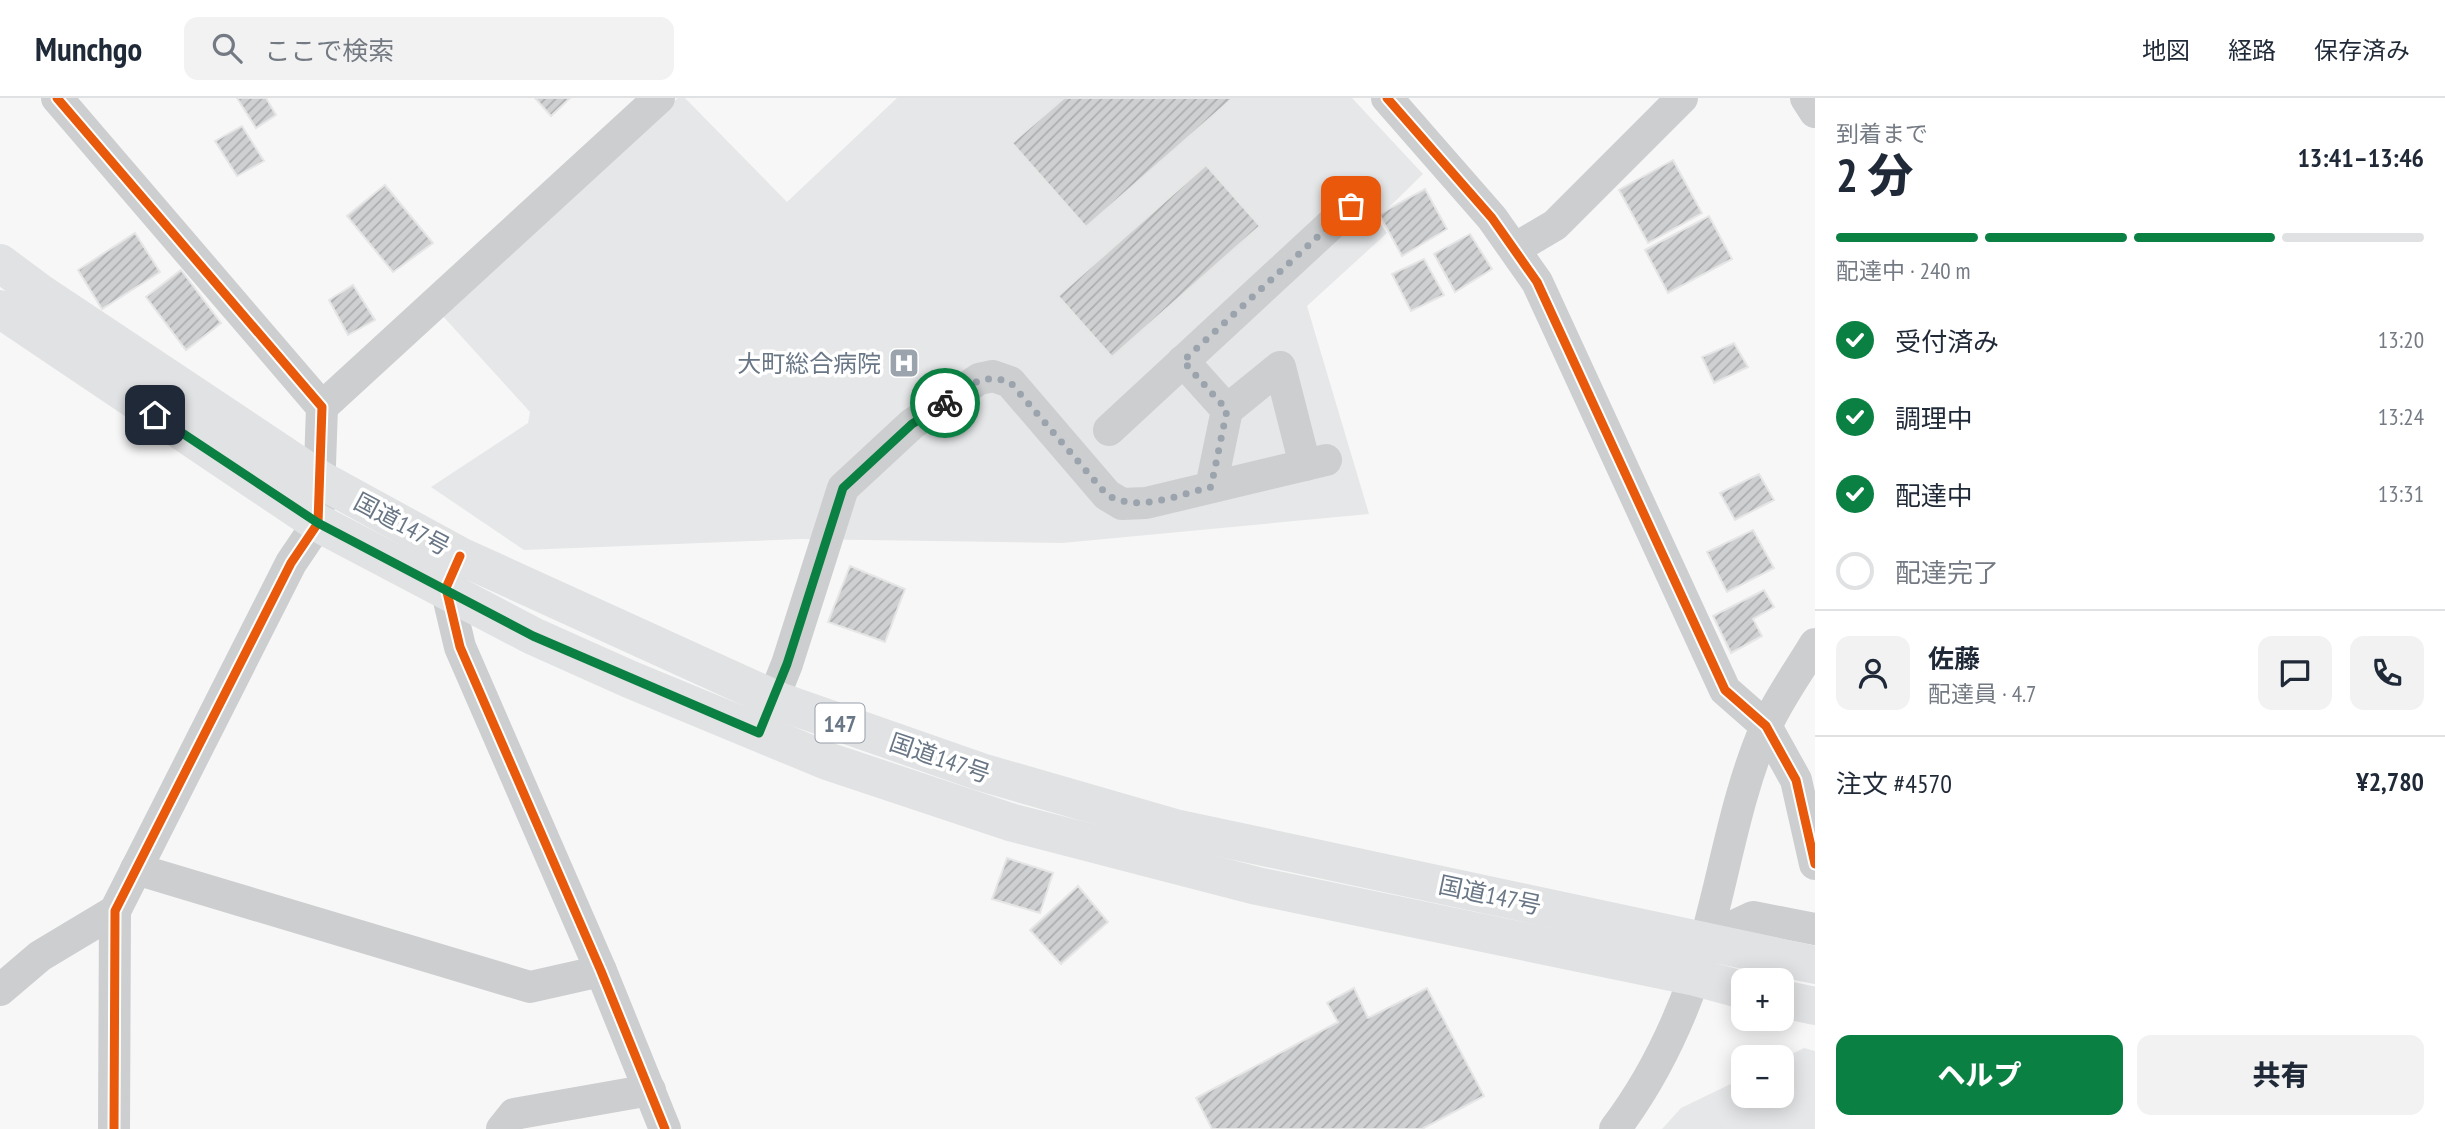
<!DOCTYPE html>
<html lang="ja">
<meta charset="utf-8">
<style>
body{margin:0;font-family:"PT Sans Narrow","Noto Sans JP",sans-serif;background:#f2f2f3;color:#1f2937;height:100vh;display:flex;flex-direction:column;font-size:26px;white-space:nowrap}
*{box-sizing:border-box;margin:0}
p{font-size:23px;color:#747a83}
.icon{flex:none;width:38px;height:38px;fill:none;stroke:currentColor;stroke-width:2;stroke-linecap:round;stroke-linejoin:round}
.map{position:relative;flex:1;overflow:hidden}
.side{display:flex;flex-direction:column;background:#fff;width:630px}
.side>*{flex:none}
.controls{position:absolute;left:1731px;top:870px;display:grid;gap:14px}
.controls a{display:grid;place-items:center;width:63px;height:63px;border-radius:14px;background:#fff;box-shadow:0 4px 18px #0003;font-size:35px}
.pin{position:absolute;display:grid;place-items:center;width:60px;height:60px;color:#fff;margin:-30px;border-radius:14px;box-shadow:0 4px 10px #0006}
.courier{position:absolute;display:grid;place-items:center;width:70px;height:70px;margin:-35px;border:5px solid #0b8043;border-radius:50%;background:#fff;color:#222;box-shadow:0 2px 9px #0007}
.headline em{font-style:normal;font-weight:800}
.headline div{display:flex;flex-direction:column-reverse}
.headline{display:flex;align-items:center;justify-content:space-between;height:119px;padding:0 21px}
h1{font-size:46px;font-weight:800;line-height:52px}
.bar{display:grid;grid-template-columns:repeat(4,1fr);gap:10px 7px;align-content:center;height:84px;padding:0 21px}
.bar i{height:9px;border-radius:5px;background:#e0e1e3}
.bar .on{background:#0b8043}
.bar p{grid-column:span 4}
.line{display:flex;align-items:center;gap:18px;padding:0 21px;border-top:2px solid #e0e1e3}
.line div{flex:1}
.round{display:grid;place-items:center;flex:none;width:74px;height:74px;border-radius:14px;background:#f2f2f3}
ol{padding:0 21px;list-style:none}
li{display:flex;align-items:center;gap:21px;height:77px}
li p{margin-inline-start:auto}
li .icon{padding:7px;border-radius:50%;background:#0b8043;color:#fff;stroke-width:4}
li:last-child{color:#747a83}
li i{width:38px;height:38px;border:4px solid #e0e1e3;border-radius:50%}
.primary-button{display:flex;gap:14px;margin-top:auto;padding:14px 21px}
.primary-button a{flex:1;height:80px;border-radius:14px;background:#0b8043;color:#fff;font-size:28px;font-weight:800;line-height:80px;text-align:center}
.primary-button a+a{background:#f2f2f3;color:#1f2937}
header{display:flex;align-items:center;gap:42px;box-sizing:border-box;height:98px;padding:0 35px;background:#fff;border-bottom:2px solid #e0e1e3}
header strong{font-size:33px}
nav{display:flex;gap:38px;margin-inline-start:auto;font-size:24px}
.search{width:490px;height:63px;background:#f2f2f3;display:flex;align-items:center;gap:18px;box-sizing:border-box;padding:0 24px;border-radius:14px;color:#747a83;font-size:26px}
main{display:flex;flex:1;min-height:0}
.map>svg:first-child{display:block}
</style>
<header>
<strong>Munchgo</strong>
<div class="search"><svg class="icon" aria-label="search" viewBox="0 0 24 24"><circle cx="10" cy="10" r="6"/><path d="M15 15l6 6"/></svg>ここで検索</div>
<nav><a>地図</a><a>経路</a><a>保存済み</a></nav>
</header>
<main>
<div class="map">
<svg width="1815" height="1031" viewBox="0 0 1815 1031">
<defs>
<pattern id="building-hatch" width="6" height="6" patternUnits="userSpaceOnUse" patternTransform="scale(1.75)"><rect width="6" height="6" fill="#ced0d1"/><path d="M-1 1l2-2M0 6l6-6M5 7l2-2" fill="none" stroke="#abadaf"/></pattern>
</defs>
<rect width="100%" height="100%" fill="#f7f7f7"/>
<g fill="#e6e7e8">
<polygon points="678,0 685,0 787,104 897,0 1352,0 1423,76 1377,121 1387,135 1307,208 1369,416 1062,445 800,441 524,452 431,389 528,325 530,314 441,216"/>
<polygon points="1804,950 1815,953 1815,1031 1662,1031 1681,1010 1743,980 1743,998 1782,998 1782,961"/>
</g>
<g fill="url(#building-hatch)" stroke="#e6e6e6" stroke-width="2">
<polygon points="237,0 266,0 276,17 256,30"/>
<polygon points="535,0 570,0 551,18"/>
<polygon points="1064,0 1233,0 1086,129 1012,45"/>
<polygon points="242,28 264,63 237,78 215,43"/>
<polygon points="1673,62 1702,115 1648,145 1619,92"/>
<polygon points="1206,67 1260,128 1112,259 1058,198"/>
<polygon points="385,87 433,145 393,174 347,118"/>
<polygon points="1425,91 1447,131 1402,158 1379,116"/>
<polygon points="1709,118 1732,161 1668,195 1645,152"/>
<polygon points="135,135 160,174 102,211 78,172"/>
<polygon points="1470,136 1492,171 1455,194 1434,156"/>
<polygon points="1424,161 1444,197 1411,213 1392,176"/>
<polygon points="181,172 221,225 186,252 146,199"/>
<polygon points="353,187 375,222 348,237 329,202"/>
<polygon points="1734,245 1748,269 1714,285 1702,259"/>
<polygon points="1759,376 1774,402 1735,422 1720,395"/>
<polygon points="1753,432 1774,470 1727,494 1707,454"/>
<polygon points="850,468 905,491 885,544 828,524"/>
<polygon points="1764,492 1774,509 1753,521 1762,538 1731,555 1713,518"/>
<polygon points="1007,760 1053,775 1040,815 992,801"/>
<polygon points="1078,788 1108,824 1061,866 1030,832"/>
<polygon points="1354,890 1368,920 1427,890 1484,998 1422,1031 1212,1031 1196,1000 1338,924 1327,905"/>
</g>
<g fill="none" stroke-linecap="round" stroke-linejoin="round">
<g stroke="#cdced0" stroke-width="32">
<polyline points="57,0 322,309 318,425 291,465 115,813 114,1031"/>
<polyline points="1387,0 1492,120 1537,184 1725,592 1766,628 1796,682 1815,766"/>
<polyline points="1806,0 1815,14"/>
<polyline points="1516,150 1555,127 1682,0"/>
<polyline points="1183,263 1227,312 1211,389"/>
<polyline points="322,309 659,0"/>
<polyline points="1227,312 1280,269 1305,367"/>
<polyline points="1109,332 1351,108"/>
<polyline points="451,478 446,490 460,549 601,873 665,1031"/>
<polyline points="765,621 787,566 843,390 912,326 979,281 993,278 1010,284 1107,397 1122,406 1146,405 1326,362"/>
<polyline points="136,771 530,889 601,873"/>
<polyline points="1704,842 1753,819 1815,831"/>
<polyline points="0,892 40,858 115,813"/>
<polyline points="502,1031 514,1016 650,992"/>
<path d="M 1615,1031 C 1649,986 1675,934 1694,880 C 1722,798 1731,709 1766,629 C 1779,600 1799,573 1815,546"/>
</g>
<g stroke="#e1e2e3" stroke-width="38">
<polyline points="0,165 39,194 321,382 460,458 781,604 981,674 1175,730 1815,867"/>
<polyline points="0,211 318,425 533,538 629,581 827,663 1010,724 1257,788 1695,879 1743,892"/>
<polyline points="1782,901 1815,908"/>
</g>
<g stroke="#fff" stroke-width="13">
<g id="cycleway">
<polyline points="57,0 322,309 318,425 291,465 115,813 114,1031"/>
<polyline points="1387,0 1492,120 1537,184 1725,592 1766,628 1796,682 1815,766"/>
<polyline points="460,458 446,490 460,549 601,873 665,1031"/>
</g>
</g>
<use href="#cycleway" stroke="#e8590c" stroke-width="9"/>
</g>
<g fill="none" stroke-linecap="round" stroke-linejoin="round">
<path stroke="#9ba3ad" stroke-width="7" stroke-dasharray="0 12.6" d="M 945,305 C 969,289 979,274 1010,284 L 1107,397 C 1139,415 1177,397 1211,389 L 1227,312 L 1183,263 L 1351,108"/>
<polyline stroke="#0b8043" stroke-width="9" points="155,317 318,425 533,538 759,635 787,566 843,390 912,326 945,305"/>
</g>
<defs>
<g id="hospital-square" transform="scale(1.575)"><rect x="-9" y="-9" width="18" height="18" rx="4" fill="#9ba3ad" stroke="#fff"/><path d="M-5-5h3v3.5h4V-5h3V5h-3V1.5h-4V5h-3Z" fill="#fff"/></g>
</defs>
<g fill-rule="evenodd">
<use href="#hospital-square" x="904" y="265"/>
</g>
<g text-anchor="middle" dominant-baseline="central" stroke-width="7" stroke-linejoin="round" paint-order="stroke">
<rect fill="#fff" stroke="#969faa" stroke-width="2" x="815.5" y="605.5" width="49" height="39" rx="5"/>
<g font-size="23" font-weight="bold" fill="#697685">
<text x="840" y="625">147</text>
</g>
<g font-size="24" fill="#697685" stroke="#fff" text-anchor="end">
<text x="881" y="265">大町総合病院</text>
</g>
<g font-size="24" fill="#697685" stroke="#fff">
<text transform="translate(402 426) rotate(28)">国道147号</text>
<text transform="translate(940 660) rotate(19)">国道147号</text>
<text transform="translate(1490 797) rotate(12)">国道147号</text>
</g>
</g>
</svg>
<div class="controls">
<a>+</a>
<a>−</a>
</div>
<div class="pin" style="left:1351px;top:108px;background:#ea580c"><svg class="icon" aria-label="bag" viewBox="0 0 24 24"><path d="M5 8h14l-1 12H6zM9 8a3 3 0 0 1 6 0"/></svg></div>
<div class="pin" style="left:155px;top:317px;background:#1f2937"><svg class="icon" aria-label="home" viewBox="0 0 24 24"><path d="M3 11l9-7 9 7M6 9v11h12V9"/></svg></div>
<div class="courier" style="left:945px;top:305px"><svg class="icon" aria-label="bike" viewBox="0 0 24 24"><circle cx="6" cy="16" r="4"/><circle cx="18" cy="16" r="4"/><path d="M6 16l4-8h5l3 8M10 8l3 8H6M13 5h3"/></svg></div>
</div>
<section class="side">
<div class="headline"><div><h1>2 分</h1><p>到着まで</p></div><em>13:41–13:46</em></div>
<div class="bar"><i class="on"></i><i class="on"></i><i class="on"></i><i></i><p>配達中 · 240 m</p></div>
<ol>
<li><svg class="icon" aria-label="check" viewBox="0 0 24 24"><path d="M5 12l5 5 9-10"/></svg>受付済み<p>13:20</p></li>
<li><svg class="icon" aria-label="check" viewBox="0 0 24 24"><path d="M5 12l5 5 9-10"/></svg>調理中<p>13:24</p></li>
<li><svg class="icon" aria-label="check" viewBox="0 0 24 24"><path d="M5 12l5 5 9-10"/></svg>配達中<p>13:31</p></li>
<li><i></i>配達完了</li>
</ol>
<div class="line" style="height:126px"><a class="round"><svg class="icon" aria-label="person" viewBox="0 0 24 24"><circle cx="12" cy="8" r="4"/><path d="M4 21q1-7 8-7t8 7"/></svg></a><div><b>佐藤</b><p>配達員 · 4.7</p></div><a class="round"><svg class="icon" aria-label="chat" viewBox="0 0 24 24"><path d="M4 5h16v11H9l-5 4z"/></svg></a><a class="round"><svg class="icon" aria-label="phone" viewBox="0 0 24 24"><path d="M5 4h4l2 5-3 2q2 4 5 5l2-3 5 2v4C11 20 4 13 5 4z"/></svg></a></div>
<div class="line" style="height:91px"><div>注文 #4570</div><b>¥2,780</b></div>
<div class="primary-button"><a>ヘルプ</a><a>共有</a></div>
</section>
</main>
